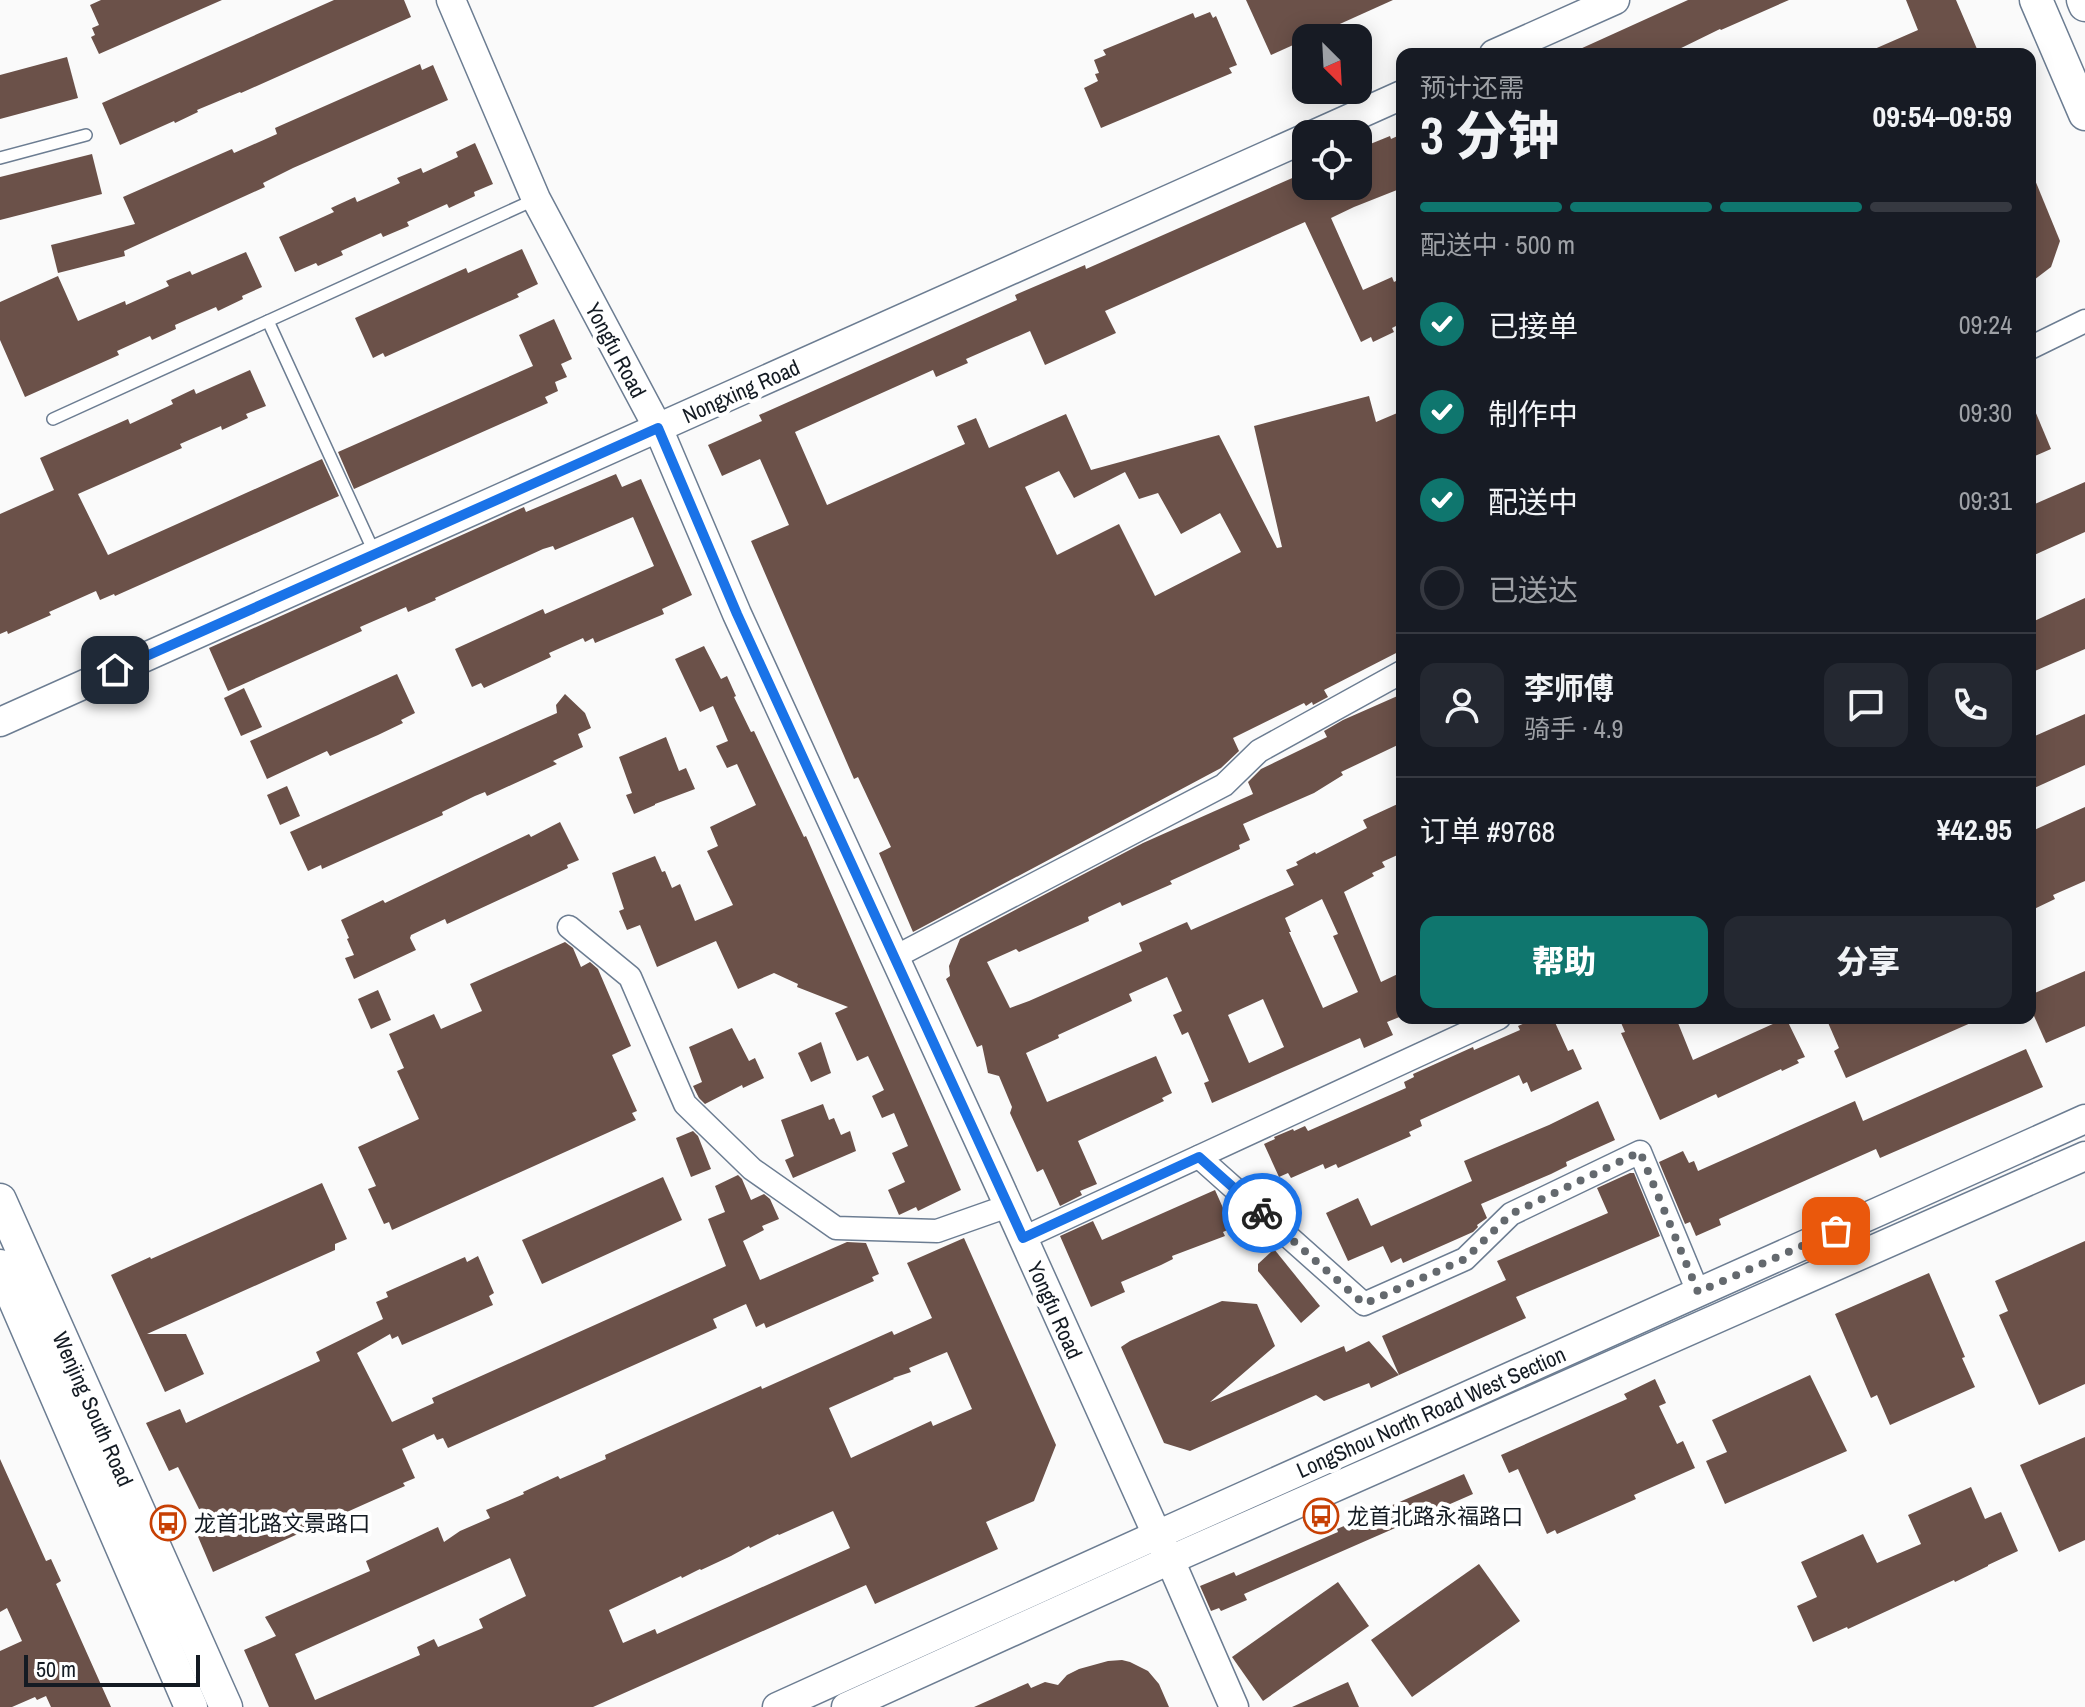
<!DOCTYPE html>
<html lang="zh">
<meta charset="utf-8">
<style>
body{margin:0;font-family:"Archivo Narrow","Noto Sans SC",sans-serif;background:#242831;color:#f1f3f6;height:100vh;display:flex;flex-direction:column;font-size:30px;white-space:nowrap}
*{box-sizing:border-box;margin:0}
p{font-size:26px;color:#9ea1a6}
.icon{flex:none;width:44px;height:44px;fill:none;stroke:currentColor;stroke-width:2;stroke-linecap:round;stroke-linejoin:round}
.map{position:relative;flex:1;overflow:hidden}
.drawer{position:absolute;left:1396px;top:48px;width:640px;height:976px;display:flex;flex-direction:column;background:#171b24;border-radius:16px;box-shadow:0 4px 20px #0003}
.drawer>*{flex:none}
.needle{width:52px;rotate:156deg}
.fabs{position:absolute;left:1292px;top:24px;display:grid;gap:16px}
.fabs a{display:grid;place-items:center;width:80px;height:80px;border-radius:16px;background:#171b24;box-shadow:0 4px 20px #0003;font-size:40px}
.scale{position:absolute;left:24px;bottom:20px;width:176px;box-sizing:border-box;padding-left:8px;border:4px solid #141b23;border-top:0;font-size:22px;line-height:28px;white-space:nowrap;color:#141b23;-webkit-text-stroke:6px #fff;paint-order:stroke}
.pin{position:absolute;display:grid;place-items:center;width:68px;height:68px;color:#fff;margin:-34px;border-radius:16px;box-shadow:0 4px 12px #0006}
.courier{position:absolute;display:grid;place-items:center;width:80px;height:80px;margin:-40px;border:6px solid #1a73e8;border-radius:50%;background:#fff;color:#222;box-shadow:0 2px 10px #0007}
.head em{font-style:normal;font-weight:800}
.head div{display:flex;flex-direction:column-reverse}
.head{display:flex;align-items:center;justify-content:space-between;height:136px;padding:0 24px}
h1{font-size:52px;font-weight:800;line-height:60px}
.bar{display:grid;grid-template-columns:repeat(4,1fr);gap:12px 8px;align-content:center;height:96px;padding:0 24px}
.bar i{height:10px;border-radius:6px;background:#363941}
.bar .selected{background:#0f766e}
.bar p{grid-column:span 4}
.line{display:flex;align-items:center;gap:20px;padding:0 24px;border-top:2px solid #363941}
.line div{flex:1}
.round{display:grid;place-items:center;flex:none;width:84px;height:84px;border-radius:16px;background:#242831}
ol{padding:0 24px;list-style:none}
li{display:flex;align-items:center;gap:24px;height:88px}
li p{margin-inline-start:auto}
li .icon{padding:8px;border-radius:50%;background:#0f766e;color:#fff;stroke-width:4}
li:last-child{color:#9ea1a6}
li i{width:44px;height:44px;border:4px solid #363941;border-radius:50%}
.button{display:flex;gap:16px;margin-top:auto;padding:16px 24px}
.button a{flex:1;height:92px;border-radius:16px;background:#0f766e;color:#fff;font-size:32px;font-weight:800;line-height:92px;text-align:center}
.button a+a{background:#242831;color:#f1f3f6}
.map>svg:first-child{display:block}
</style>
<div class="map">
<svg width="2085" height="1707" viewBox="0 0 2085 1707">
<rect width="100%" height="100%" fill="#fafafa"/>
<g fill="#6b5149" fill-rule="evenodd">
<polygon points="101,0 222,0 99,54 91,37 95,35 92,28 99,25 90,5"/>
<polygon points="334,0 404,0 411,17 241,93 240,92 197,110 198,112 175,123 174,121 120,145 102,103"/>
<polygon points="1246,0 1393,0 1271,55"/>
<polygon points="1688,0 1789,0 1721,30 1720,29 1671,53 1668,50 1660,54 1569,54"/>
<polygon points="1906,0 1956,0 1977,49 1964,54 1863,54 1918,30"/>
<polygon points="1210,12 1213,18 1216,16 1237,65 1229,68 1232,73 1101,128 1084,88 1098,81 1095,74 1099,73 1094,60 1106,55 1103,50 1193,13 1195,18"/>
<polygon points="67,57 78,98 0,119 0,75"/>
<polygon points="420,64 422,70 433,65 448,100 293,168 263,183 265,187 124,251 125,256 58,273 51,245 135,224 123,197 232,149 234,153 277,134 275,128"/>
<path d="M 1402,134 L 1402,188 L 1354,207 L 1331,218 L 1363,290 L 1392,277 L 1394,282 L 1402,278 L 1402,323 L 1392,328 L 1394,332 L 1373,342 L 1371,337 L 1361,342 L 1305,222 L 1105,311 L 1116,333 L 1045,365 L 1030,331 L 966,359 L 968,363 L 936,377 L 933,370 L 795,432 L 827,505 L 965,444 L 957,426 L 976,418 L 989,448 L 1066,414 L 1091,470 L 1219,435 L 1277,548 L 1282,547 L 1254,426 L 1369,396 L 1376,422 L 1402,411 L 1402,650 L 1324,690 L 1328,697 L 1313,705 L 1312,702 L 1306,706 L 1304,703 L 1233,738 L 1239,751 L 1221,768 L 913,932 L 879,853 L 891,847 L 858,777 L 854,779 L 751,541 L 789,525 L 760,459 L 722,476 L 708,445 L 762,421 L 759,415 L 1017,300 L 1015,295 L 1085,265 L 1086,269 L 1306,172 L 1306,186 L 1358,186 L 1358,149 L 1390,136 L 1391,139 ZM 1059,471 L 1074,498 L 1125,472 L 1139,499 L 1158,493 L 1181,534 L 1220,513 L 1241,552 L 1155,596 L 1119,524 L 1057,555 L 1025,487 Z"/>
<polygon points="475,143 493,184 474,192 475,196 449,208 447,204 407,222 409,226 383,237 381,233 341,251 343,255 318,266 316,263 295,272 279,237 334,212 331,208 355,197 357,202 400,183 397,178 421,168 423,173 458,157 456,152"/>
<polygon points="92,154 102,194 0,220 0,177"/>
<polygon points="2030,168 2060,241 2051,267 2030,283"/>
<polygon points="522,249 538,284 517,294 519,297 385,357 383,353 373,358 355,318 466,268 468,273"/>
<polygon points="246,252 262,287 242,296 243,299 218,311 216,307 175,325 176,329 152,340 150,336 117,351 119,355 25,397 0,340 0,302 58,276 78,321 125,301 126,305 169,286 166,281 190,271 192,275"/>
<polygon points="554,319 572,359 561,364 567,377 555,382 558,391 545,397 548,403 354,489 338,452 533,366 519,335"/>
<polygon points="250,370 266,406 246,414 248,418 222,430 221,426 180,444 182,448 78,494 108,555 322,459 339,496 115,596 114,594 100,600 96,591 49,612 51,615 8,634 7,631 0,634 0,514 54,490 40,458 128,419 130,424 173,404 171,400 194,389 196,394"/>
<polygon points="2030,399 2051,449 2030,458"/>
<polygon points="616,474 622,487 641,479 692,595 662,609 664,614 595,643 593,638 585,642 583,638 549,653 551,657 484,688 481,683 472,687 455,649 543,609 545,614 654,566 633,517 555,550 553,546 543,549 435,598 436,600 408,612 406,607 360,627 362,631 228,691 209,648 502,517 524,507 526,512"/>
<polygon points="2085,482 2085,532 2030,557 2030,506"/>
<polygon points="2085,598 2085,649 2030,673 2030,623"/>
<polygon points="704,646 721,679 727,676 736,696 734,697 751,732 754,731 804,837 806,836 961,1190 918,1211 916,1207 899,1215 888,1190 905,1182 892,1153 908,1146 894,1113 882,1118 872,1096 884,1090 868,1056 857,1061 835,1013 848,1007 797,987 798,984 774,973 738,989 716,941 657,967 640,925 627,930 619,911 624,909 612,873 655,856 662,872 665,871 672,888 680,884 695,921 733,905 707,851 718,846 710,827 756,805 737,764 727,768 716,746 728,741 713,706 700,712 675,659"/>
<polygon points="397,674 415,713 401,720 403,723 378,735 330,756 327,751 267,779 250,741"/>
<polygon points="244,688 262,727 241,736 224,698"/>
<polygon points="565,694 585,713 591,728 578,734 583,747 553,761 557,764 487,796 485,792 475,796 442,812 443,815 322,869 321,865 308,871 290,832 557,713 556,705"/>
<path d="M 1402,694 L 1402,743 L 1341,772 L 1343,775 L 1314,793 L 1243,824 L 1250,840 L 1239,845 L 1240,849 L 1170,881 L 1172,884 L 1122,906 L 1120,902 L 1088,917 L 1089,921 L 1019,952 L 1016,949 L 987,962 L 1010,1008 L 1029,1001 L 1142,951 L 1139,943 L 1187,922 L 1191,930 L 1294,885 L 1286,870 L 1298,865 L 1296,862 L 1315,852 L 1316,854 L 1367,828 L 1363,820 L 1402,802 L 1402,853 L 1382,862 L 1385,867 L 1372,873 L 1374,876 L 1344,892 L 1381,982 L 1402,972 L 1402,1016 L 1387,1022 L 1393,1035 L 1364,1048 L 1360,1038 L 1212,1103 L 1204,1083 L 1209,1081 L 1188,1032 L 1182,1035 L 1173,1015 L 1182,1011 L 1167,977 L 1129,994 L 1132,1001 L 1058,1035 L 1059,1038 L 1026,1053 L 1047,1102 L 1156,1056 L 1172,1093 L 1162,1098 L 1164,1101 L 1078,1141 L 1097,1184 L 1080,1191 L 1082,1195 L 1060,1206 L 1043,1169 L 1037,1172 L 1010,1113 L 1012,1107 L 999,1076 L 988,1073 L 982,1045 L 977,1047 L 946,979 L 950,976 L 949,966 L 960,939 L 1143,843 L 1253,794 L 1248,782 L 1261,769 L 1327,737 L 1324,731 L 1343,720 ZM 1322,899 L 1338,934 L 1333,936 L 1358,992 L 1323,1008 L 1289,932 L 1291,932 L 1285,918 ZM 1263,999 L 1284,1047 L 1249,1063 L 1228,1015 Z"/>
<polygon points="2085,714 2085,765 2030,790 2030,738"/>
<polygon points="666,737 679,771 686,768 695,789 655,804 655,805 634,814 626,795 632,793 619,757"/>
<polygon points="287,786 300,816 280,825 267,795"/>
<polygon points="2085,807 2085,881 2053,895 2055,899 2030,911 2030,832"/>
<polygon points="560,822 579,860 567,865 568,868 447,924 445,919 411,935 410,938 416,950 354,979 345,958 354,955 347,939 349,938 341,920 383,900 385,903 529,834 531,837"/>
<polygon points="565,942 573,948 581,967 590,962 598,969 631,1046 612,1055 637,1111 632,1113 636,1120 392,1230 389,1222 384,1224 368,1189 376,1186 358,1147 419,1119 397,1071 404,1068 389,1034 434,1014 441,1029 482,1011 470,984"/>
<polygon points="2085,971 2085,1026 2046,1043 2030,1007 2030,995"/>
<polygon points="378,990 391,1020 371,1029 358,999"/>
<polygon points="1536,1018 1553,1018 1568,1051 1573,1049 1582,1069 1531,1092 1527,1082 1523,1084 1519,1075 1420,1120 1422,1126 1409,1132 1411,1136 1338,1168 1336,1164 1325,1169 1323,1164 1291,1178 1288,1173 1279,1177 1264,1144 1275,1139 1274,1137 1293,1129 1294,1131 1305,1126 1308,1131 1406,1088 1404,1082 1414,1077 1413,1074 1473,1047 1474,1050 1520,1030 1518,1026"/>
<polygon points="1619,1018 1676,1018 1693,1060 1786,1018 1805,1057 1797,1060 1799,1063 1782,1071 1781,1069 1718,1098 1716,1094 1660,1120 1621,1033 1625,1032"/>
<polygon points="1826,1018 1982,1018 1846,1078 1834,1051 1839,1048"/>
<polygon points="732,1028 749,1061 755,1058 764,1078 743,1088 742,1085 705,1104 699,1098 693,1086 702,1082 689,1047"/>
<polygon points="821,1042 831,1073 811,1082 798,1053"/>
<polygon points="2026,1049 2043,1087 1880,1158 1876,1149 1719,1219 1721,1225 1696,1236 1690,1222 1685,1224 1659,1162 1683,1151 1689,1163 1694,1161 1698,1171 1855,1101 1863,1121"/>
<polygon points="1598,1101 1615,1140 1566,1162 1567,1166 1551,1174 1481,1204 1487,1218 1477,1225 1478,1227 1473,1232 1403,1263 1401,1258 1391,1263 1383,1246 1348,1261 1326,1213 1358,1198 1371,1226 1472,1181 1464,1161 1549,1125"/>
<polygon points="823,1104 829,1120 834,1118 841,1135 850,1131 856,1151 793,1178 785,1160 794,1156 781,1120"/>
<polygon points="693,1131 698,1136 711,1169 691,1177 676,1138"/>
<polygon points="1630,1173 1634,1173 1660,1236 1516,1297 1526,1318 1399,1375 1382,1336 1506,1280 1497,1261 1608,1213 1597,1188"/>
<polygon points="738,1175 742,1179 751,1200 764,1194 770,1199 779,1219 762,1226 764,1230 743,1241 760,1280 847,1242 866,1243 879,1274 872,1277 874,1281 766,1328 764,1323 756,1327 746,1304 713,1319 717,1328 448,1448 443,1438 437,1440 434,1434 402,1449 415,1478 403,1483 405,1486 213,1572 196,1532 208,1527 178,1467 169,1471 146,1423 180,1409 186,1423 320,1361 316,1352 383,1319 376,1302 388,1297 386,1292 465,1257 467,1262 478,1256 494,1293 489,1296 493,1305 402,1345 398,1336 392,1339 390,1334 357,1353 392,1422 434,1403 432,1398 726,1266 708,1219 725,1212 715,1186"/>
<polygon points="663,1177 682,1220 542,1284 522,1240"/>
<polygon points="322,1183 347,1239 335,1244 335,1250 147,1334 186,1334 204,1374 165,1392 111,1275 150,1257 151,1259"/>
<polygon points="1215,1190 1232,1228 1223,1232 1225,1236 1172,1256 1173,1259 1161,1265 1121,1282 1125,1292 1091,1307 1060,1236 1093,1221 1102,1240"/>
<path d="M 964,1238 L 1056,1445 L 1034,1501 L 986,1522 L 998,1549 L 875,1604 L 866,1585 L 593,1707 L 269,1707 L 244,1650 L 276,1636 L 265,1617 L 370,1571 L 366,1561 L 438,1527 L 444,1542 L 460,1531 L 490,1518 L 486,1510 L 524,1494 L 523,1492 L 558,1476 L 560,1479 L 606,1459 L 605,1455 L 761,1386 L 762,1389 L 892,1331 L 894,1335 L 932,1318 L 907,1263 ZM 947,1352 L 972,1409 L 933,1426 L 931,1421 L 851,1458 L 829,1408 L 894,1379 L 893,1378 L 911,1372 L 909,1368 ZM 833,1511 L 850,1548 L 657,1634 L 655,1629 L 623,1643 L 609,1610 L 681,1576 L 682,1578 L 700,1569 L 701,1570 L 731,1556 L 749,1546 L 750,1548 L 778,1534 L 779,1535 ZM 510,1558 L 526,1596 L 479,1619 L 483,1628 L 438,1647 L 434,1639 L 417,1647 L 420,1655 L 315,1700 L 295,1654 Z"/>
<polygon points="2085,1241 2085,1384 2039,1405 1999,1315 2008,1311 1995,1281"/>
<polygon points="1274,1249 1320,1306 1301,1323 1258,1271 1258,1264"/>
<polygon points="1929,1273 1965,1357 1962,1358 1975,1387 1890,1425 1877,1395 1871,1398 1835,1314"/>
<polygon points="1222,1301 1257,1304 1275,1346 1210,1402 1344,1346 1346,1352 1369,1341 1399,1375 1371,1388 1369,1383 1324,1401 1316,1395 1190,1451 1164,1443 1121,1347 1130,1341"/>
<polygon points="1810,1375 1847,1451 1725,1504 1706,1461 1727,1452 1712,1420"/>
<polygon points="1655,1379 1666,1403 1659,1406 1677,1444 1683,1441 1695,1468 1634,1495 1636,1499 1557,1534 1555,1530 1547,1534 1518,1469 1509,1473 1501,1455 1627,1399 1624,1394"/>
<polygon points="2085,1437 2085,1540 2059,1552 2020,1465"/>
<polygon points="0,1459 46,1561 51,1559 61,1581 56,1584 111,1707 51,1707 46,1696 37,1700 35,1697 12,1707 0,1707 0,1651 22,1641 7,1608 0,1612"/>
<polygon points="1464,1474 1473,1494 1244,1594 1247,1600 1221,1611 1219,1608 1211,1611 1200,1586 1234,1572 1236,1576 1338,1532 1337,1529"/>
<polygon points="1971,1487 1985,1519 2001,1512 2018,1551 1988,1565 1988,1566 1955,1582 1954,1580 1848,1629 1847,1627 1813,1642 1797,1606 1817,1597 1801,1562 1863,1534 1877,1563 1921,1544 1908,1515"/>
<polygon points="1479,1564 1520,1621 1412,1697 1371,1640"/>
<polygon points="1338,1582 1369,1626 1263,1701 1232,1657"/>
<polygon points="1122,1660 1130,1662 1148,1671 1159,1684 1169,1707 974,1707 1028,1683 1031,1688 1045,1682 1058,1685 1067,1675 1079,1669 1108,1661"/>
<polygon points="1348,1682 1359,1707 1292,1707"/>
</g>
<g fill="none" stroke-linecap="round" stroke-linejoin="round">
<g stroke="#6c7d92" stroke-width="14">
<g id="service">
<polyline points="0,158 86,135"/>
<polyline points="53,419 268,321"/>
<polyline points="375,554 268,321 536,199"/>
</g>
</g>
<g stroke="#6c7d92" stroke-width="25">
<g id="minor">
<polyline points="2030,348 2085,321"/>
<polyline points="569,927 630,977 685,1104 752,1169 836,1228 937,1231 1008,1206"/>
<polyline points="895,957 1224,785 1259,751 1402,672"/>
<polyline points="1199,1157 1364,1304 1465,1259 1511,1214 1640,1152 1698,1292"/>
<polyline points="1023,1238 1499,1018"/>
</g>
</g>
<g stroke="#6c7d92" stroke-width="31">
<g id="tertiary">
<polyline points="451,0 536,199 658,428 737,614 996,1178 1157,1535 1170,1560 1234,1707"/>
<polyline points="1494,54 1615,0"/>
<polyline points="1315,134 1402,95"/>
<polyline points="0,722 1306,138"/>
<polyline points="777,1707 1157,1535 2085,1119"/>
<polyline points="846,1707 1170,1560 2085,1156"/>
</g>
</g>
<g stroke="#6c7d92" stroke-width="35">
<g id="secondary">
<polyline points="2036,0 2085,114"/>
<polyline points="2083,0 2085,5"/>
<polyline points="0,1200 226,1707"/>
<polyline points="0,1266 191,1707"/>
</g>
</g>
<use href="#service" stroke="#fff" stroke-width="11"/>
<use href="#minor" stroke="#fff" stroke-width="22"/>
<use href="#tertiary" stroke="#fff" stroke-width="28"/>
<use href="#secondary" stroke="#fff" stroke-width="32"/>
</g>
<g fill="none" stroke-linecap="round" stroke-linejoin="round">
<polyline stroke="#64696e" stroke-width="8" stroke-dasharray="0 14.4" points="1262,1213 1364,1304 1465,1259 1511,1214 1640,1152 1698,1292 1836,1231"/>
<polyline stroke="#1a73e8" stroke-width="10" points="115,670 658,428 737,614 1023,1238 1199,1157 1262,1213"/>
</g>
<defs>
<g id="bus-ring" transform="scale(1.8)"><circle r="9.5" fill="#fff" stroke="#c74004" stroke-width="1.5"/><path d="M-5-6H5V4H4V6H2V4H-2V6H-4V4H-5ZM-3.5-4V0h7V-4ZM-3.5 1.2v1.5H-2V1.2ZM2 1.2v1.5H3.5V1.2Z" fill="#c74004"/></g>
</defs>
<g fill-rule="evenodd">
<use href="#bus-ring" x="1321" y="1516"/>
<use href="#bus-ring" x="168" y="1523"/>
</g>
<g text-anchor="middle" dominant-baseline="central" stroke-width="8" stroke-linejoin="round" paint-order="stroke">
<g font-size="22" fill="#141b23" stroke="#fff">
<text transform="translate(616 350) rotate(62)">Yongfu Road</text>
<text transform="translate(741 391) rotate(-24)">Nongxing Road</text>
<text transform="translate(1055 1310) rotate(66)">Yongfu Road</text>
<text transform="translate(93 1409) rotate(66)">Wenjing South Road</text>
<text transform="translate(1431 1412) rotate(-24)">LongShou North Road West Section</text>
</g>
<g font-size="22" fill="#141b23" stroke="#fff" text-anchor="start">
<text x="1347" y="1516">龙首北路永福路口</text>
<text x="194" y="1523">龙首北路文景路口</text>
</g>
</g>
</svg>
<div class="fabs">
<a><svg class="needle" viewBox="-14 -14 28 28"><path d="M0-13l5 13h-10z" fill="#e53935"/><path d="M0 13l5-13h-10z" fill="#9ea1a6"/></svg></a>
<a><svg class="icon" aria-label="locate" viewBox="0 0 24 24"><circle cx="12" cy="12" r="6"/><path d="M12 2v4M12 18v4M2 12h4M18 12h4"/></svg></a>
</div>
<div class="scale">50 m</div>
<div class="pin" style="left:1836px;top:1231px;background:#ea580c"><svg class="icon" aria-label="bag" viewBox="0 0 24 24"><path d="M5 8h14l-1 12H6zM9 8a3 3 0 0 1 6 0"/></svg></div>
<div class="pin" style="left:115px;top:670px;background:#1f2937"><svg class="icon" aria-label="home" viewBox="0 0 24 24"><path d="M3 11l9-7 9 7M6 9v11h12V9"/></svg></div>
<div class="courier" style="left:1262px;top:1213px"><svg class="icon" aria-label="bike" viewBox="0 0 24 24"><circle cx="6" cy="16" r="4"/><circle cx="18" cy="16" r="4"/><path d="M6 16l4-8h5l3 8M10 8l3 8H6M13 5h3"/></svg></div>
<section class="drawer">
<div class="head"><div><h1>3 分钟</h1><p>预计还需</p></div><em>09:54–09:59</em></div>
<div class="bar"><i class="selected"></i><i class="selected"></i><i class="selected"></i><i></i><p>配送中 · 500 m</p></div>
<ol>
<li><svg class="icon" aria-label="check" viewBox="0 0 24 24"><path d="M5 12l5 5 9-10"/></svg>已接单<p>09:24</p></li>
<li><svg class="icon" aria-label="check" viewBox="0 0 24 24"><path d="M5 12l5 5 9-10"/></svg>制作中<p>09:30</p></li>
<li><svg class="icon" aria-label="check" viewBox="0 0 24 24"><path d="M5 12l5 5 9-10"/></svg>配送中<p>09:31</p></li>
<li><i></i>已送达</li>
</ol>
<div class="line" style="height:144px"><a class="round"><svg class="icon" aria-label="person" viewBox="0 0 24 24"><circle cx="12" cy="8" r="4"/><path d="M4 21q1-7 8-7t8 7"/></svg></a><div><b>李师傅</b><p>骑手 · 4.9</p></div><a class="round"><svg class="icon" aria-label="chat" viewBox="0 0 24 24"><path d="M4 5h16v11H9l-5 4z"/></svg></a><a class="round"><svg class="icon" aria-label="phone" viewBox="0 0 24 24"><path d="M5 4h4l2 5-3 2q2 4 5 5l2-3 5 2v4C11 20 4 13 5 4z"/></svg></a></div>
<div class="line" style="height:104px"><div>订单 #9768</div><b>¥42.95</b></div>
<div class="button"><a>帮助</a><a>分享</a></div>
</section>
</div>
